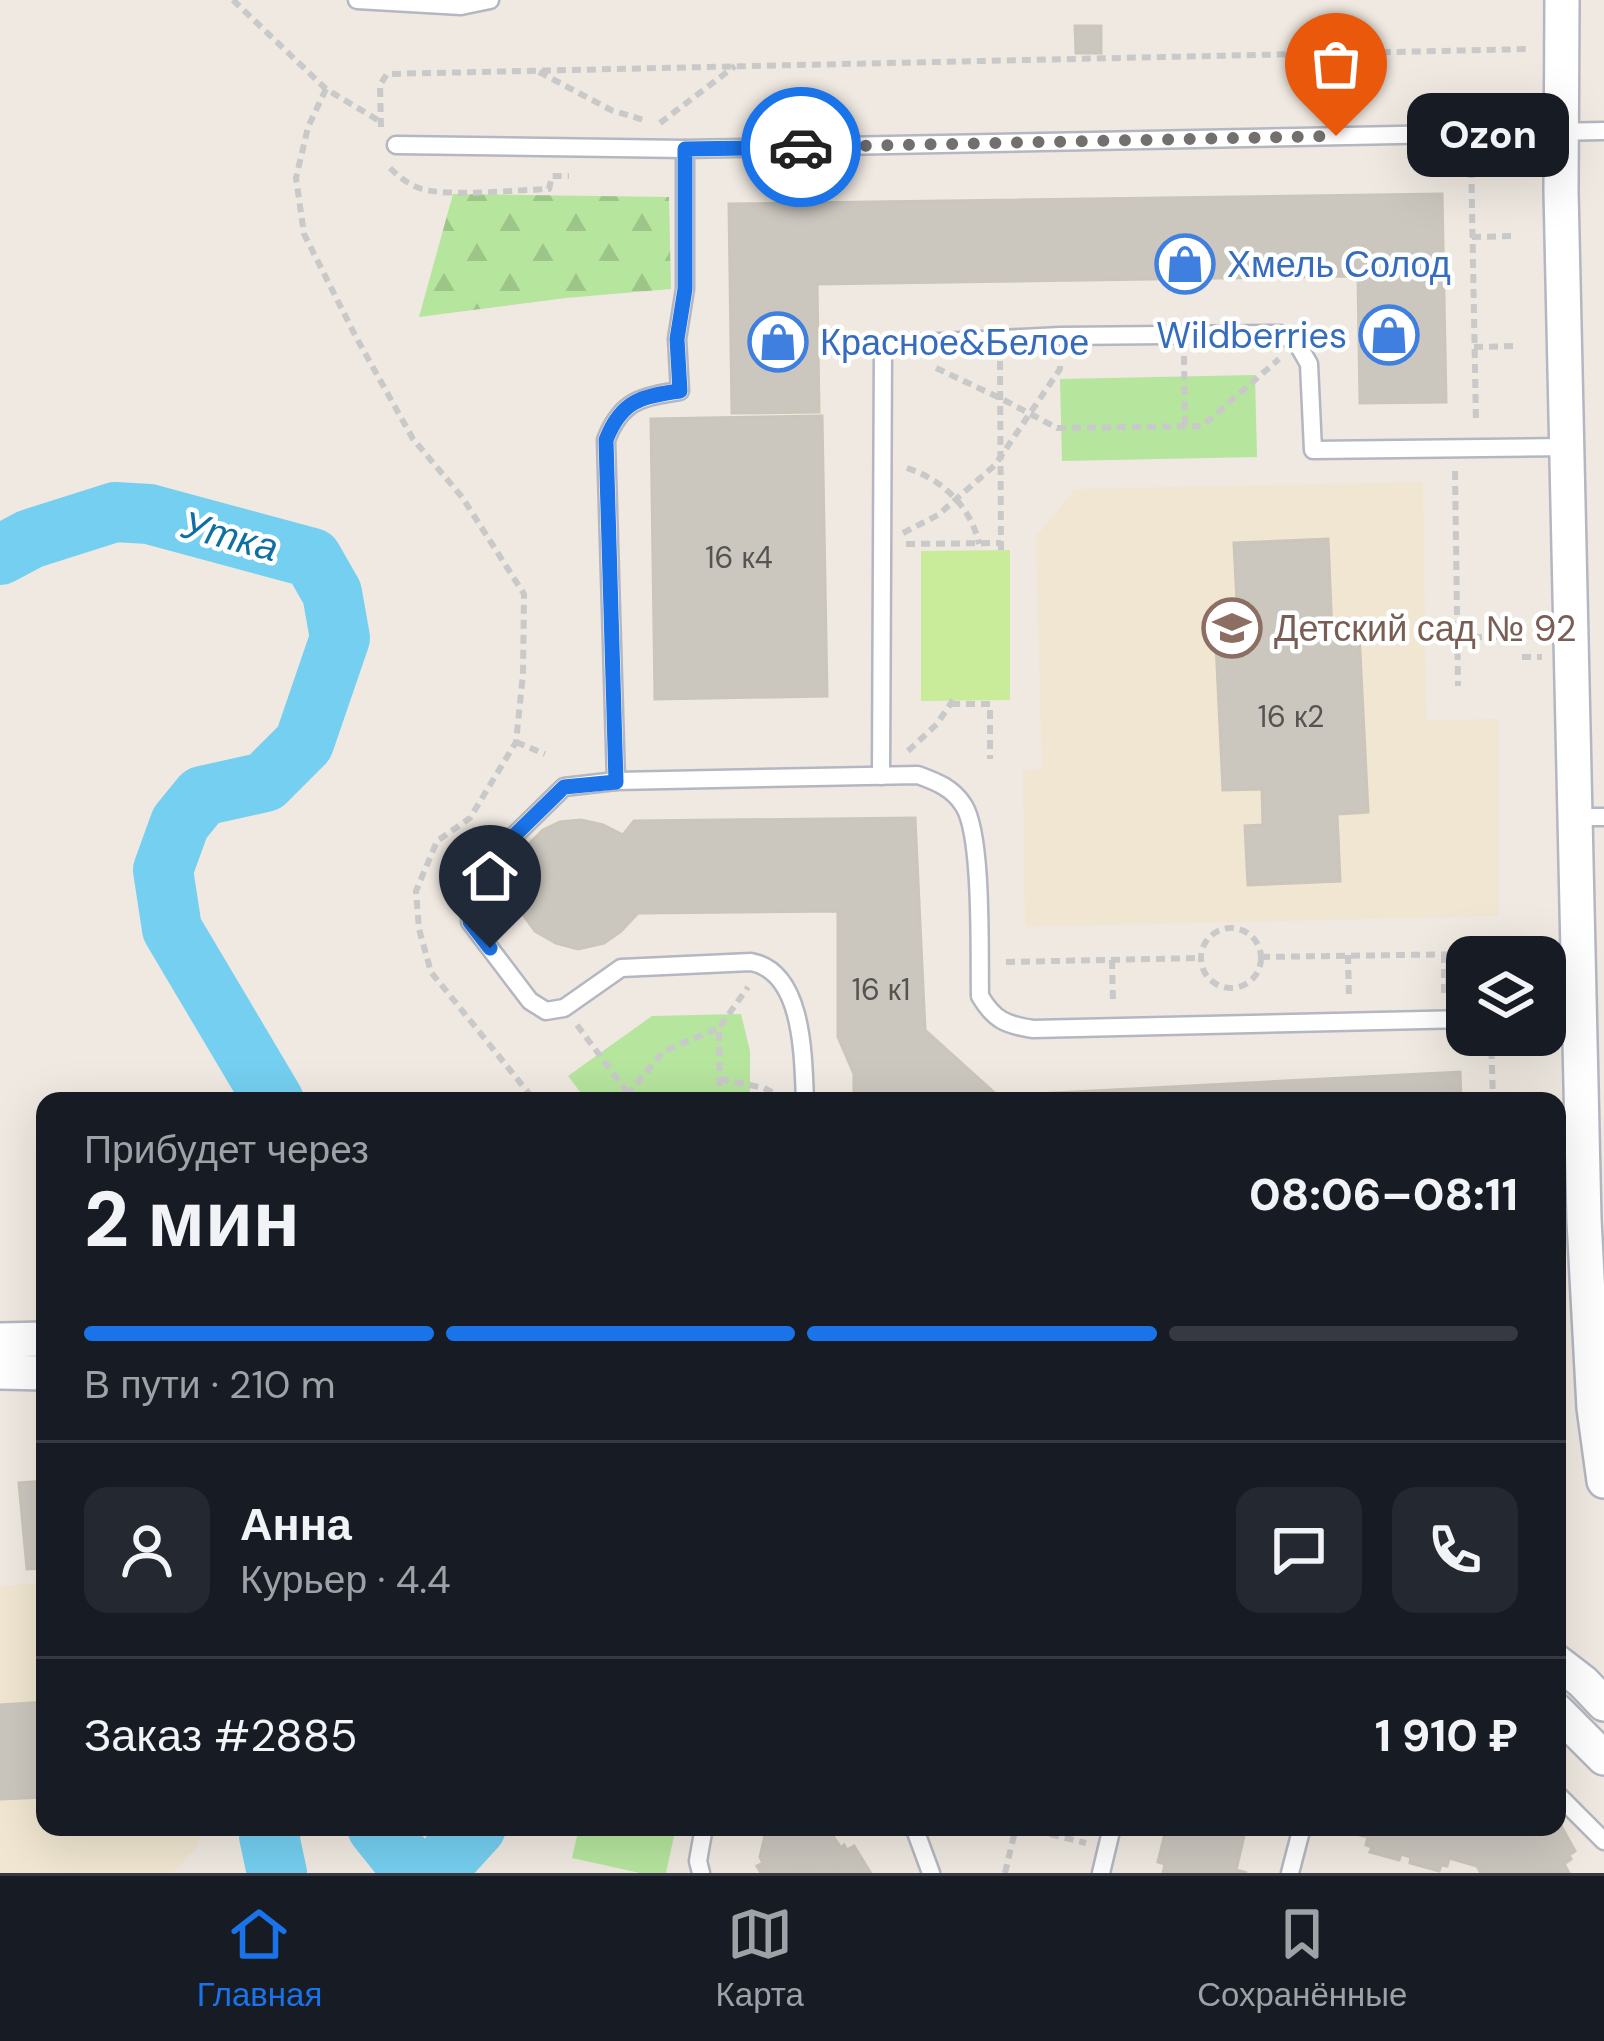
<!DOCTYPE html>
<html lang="ru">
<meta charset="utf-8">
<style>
body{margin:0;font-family:"DM Sans",sans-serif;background:#242831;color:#f1f3f6;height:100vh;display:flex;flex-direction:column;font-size:45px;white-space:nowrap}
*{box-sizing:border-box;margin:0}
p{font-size:39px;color:#9ea1a6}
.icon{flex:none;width:66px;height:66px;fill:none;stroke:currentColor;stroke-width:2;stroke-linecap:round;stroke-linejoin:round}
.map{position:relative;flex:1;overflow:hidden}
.drawer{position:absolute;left:36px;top:1092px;width:1530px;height:744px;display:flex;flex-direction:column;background:#171b24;border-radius:24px;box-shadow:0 12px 48px #0002}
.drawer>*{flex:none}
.fabs{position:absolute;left:1446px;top:936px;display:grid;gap:24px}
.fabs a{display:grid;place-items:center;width:120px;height:120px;border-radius:24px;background:#171b24;box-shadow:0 12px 48px #0002;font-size:60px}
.pin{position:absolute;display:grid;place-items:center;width:102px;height:102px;color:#fff;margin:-123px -51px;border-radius:50% 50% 50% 0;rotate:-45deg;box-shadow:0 0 12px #0007}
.pin .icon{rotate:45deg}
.courier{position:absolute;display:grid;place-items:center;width:120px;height:120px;margin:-60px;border:9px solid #1a73e8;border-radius:50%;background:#fff;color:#222;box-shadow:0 3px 15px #0007}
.bubble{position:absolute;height:84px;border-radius:24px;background:#171b24;box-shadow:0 12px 48px #0002;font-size:39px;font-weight:800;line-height:84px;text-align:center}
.overview em{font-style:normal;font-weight:800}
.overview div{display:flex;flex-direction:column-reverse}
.overview{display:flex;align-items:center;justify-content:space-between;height:204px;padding:0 48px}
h1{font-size:78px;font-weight:800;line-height:90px}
.bar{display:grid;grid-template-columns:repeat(4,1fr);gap:18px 12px;align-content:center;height:144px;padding:0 48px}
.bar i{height:15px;border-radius:9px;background:#363941}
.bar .on{background:#1a73e8}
.bar p{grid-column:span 4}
.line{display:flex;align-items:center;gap:30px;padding:0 48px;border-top:3px solid #363941}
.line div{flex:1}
.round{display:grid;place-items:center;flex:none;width:126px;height:126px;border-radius:24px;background:#242831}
.menu{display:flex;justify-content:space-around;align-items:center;height:168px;border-top:3px solid #363941;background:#171b24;font-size:33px;color:#9ea1a6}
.menu a{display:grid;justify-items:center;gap:6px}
.menu .on{color:#1a73e8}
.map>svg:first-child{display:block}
</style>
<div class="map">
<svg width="1604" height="1873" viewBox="0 0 1604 1873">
<defs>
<pattern id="forest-firs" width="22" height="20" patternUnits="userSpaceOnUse" patternTransform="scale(3)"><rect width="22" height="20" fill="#b6e59e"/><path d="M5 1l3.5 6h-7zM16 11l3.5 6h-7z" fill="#9dc588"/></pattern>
</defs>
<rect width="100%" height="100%" fill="#efe9e1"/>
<g fill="#f0e6d1">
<polygon points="1423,482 1426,720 1498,719 1498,916 1025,927 1023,770 1042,769 1036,537 1075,489"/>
<polygon points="45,1583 45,1827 204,1827 195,1849 172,1873 0,1873 0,1586"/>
</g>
<g fill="#b6e59e">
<polygon points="1255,375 1257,457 1062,461 1060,379"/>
<polygon points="741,1014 750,1051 750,1101 587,1101 568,1076 652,1016"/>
<polygon points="579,1827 676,1827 666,1873 640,1873 572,1858"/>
</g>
<polygon fill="url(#forest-firs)" points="453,194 669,197 671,289 566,298 419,317"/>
<polygon fill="#c9ec9a" points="1010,550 1010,700 921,701 921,551"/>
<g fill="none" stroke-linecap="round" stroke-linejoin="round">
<g stroke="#75cff0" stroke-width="60">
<polyline points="0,555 30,539 115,512 149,514 312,558 332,593 340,638 304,743 265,782 202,796 180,823 163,870 172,929 274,1101"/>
<polyline points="272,1827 269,1836 277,1873"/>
<polyline points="377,1827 412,1871 433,1873"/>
<polyline points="434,1873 476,1827"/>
</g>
</g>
<g fill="#cbc7bf" stroke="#cbc5ba" stroke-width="3">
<polygon points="1075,26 1101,26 1101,53 1076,53"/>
<polygon points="1442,194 1446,402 1360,403 1358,276 817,284 819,412 732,413 729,204"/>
<polygon points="822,416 827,696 655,699 651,419"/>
<polygon points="1328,539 1332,634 1359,633 1368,812 1337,814 1340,881 1248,885 1245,826 1263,825 1262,789 1223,790 1216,643 1254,642 1253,603 1237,603 1234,543"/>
<polygon points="915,818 925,1030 998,1096 1460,1072 1461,1101 854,1101 854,1074 838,1037 838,911 638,913 621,931 604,943 578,949 556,943 535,931 520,910 514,888 516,865 526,847 543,830 560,822 581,820 603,825 623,835 634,821"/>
<rect x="1447" y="964" width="20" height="27"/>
<polygon points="45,1481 45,1568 27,1569 19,1483"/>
<polygon points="45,1702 45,1797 0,1799 0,1705"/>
<polygon points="1560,1824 1575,1851 1569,1855 1571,1859 1564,1864 1569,1873 1481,1873 1477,1866 1449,1858 1447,1866 1441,1865 1439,1871 1410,1863 1411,1857 1401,1854 1399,1860 1370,1852 1372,1847 1366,1845 1368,1837 1352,1833 1354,1827 1552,1828"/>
<polygon points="767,1827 833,1827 831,1833 841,1848 844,1845 847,1850 854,1846 870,1872 761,1873 757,1866 763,1863 760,1857"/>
<polygon points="1173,1827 1240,1827 1238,1835 1244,1836 1236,1870 1247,1873 1163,1873 1165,1864 1158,1862 1165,1834 1171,1836"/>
</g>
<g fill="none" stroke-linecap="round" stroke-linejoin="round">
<g stroke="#b4b7c1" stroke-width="21">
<g id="lane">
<polyline points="357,0 461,6 490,0"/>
<polyline points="396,145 685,149 1604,131"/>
<polyline points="881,776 883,345 1060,336 1280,334 1297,343 1309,364 1313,450 1567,447"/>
<path d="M 616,781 L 606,440 C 621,401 640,397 680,391 L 677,339 L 685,289 L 685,149"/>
<polyline points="1575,817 1604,817"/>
<polyline points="1545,1018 1580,1017"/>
<path d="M 805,1101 C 803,1057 804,972 751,962 L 621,968 L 564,1008 L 546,1011 L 530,1001 L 470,922 L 471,878 L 564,787 L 616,781 L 918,775 C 937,782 953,788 964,806 C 983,837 979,955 980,996 C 994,1020 1006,1025 1033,1029 L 1467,1019"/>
<polyline points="1557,1794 1604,1841"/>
<polyline points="914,1827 931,1873"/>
<polyline points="701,1873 698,1861 704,1827"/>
<polyline points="1101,1873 1112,1827"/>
<polyline points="1290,1873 1302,1827"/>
</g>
</g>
<g stroke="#b4b7c1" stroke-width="38">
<g id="street">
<polyline points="1562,0 1561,191 1584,1220 1594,1408 1604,1481"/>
<polyline points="0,1340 45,1339"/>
<polyline points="0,1372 45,1373"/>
<polyline points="1557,1662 1583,1682 1604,1704"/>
<polyline points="1557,1711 1604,1758"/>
</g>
</g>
<g stroke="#c9c9c9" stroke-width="6" stroke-dasharray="9 6" stroke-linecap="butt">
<polyline points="233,0 326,89 381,122"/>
<polyline points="539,72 611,110 647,121"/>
<polyline points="326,89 308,127 296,178 304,234 356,337 413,439 462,497 524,594 523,674 516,742 470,818 437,841 416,891 419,929 431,972 535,1101"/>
<polyline points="660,123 735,66"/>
<polyline points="381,127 380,85 387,74 1530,49"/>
<polyline points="1471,154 1476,423"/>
<path d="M 390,168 C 399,177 409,185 422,189 C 451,197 516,190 549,189 L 552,176 L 569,176"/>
<polyline points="1472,237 1514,236"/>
<polyline points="1474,347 1516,346"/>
<polyline points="1184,356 1185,427"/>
<polyline points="1000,361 1001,551"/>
<polyline points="936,368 1000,398 1057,428 1202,426 1279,359"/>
<path d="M 907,468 C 943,480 971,507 979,544"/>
<polyline points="1455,471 1458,686"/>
<polyline points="903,533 938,515 995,465 1060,369 1060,361"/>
<polyline points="906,544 1001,543"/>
<polyline points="1458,637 1522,637"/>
<polyline points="1522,657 1542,657"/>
<polyline points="951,704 990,704 990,759"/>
<polyline points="516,742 545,754"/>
<polyline points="908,751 937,724 953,700"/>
<circle cx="1231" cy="958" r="30"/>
<polyline points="1444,954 1444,998"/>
<polyline points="1348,955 1349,1000"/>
<polyline points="1261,957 1472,954 1527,937"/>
<polyline points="1112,960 1113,1004"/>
<polyline points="1006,962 1200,958"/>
<polyline points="577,1025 634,1101"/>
<polyline points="1491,1035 1493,1101"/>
<polyline points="720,1079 764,1088 782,1097"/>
<polyline points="627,1095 664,1051 719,1028"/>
<polyline points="720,1101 719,1028 748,987"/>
<polyline points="1021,1827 1086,1843"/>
<polyline points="1005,1873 1016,1827"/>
</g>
<use href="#lane" stroke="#fff" stroke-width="16"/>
<use href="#street" stroke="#fff" stroke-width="33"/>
</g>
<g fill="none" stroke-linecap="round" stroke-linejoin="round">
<polyline stroke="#726f6d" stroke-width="12" stroke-dasharray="0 21.6" points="801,147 1336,136"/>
<path stroke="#1a73e8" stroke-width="15" d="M 490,948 L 470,922 L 471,878 L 564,787 L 616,782 L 606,440 C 621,401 641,396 680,391 L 677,339 L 685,289 L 685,149 L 801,147"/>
</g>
<defs>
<g id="shop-ring" transform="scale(3)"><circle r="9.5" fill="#fff" stroke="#3f7fe0" stroke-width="1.5"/><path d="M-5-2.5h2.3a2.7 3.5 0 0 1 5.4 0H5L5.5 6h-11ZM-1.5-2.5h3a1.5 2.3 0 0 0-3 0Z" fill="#3f7fe0"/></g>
<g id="school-ring" transform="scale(3)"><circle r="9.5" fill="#fff" stroke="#8d6e63" stroke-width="1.5"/><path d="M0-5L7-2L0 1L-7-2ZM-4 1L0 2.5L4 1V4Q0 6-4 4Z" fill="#8d6e63"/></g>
</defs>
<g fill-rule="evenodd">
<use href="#shop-ring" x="1185" y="264"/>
<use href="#shop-ring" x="1389" y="335"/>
<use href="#shop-ring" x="778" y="342"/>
<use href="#school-ring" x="1232" y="628"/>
</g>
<g text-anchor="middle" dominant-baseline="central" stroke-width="9" stroke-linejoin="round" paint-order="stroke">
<g font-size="30" fill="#555452">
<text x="739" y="557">16 к4</text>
<text x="1291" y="716">16 к2</text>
<text x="881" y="989">16 к1</text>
</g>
<g font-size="36" fill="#366cbe" stroke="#fff" text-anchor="start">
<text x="1227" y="264">Хмель Солод</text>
<text x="1347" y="335" text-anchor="end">Wildberries</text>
<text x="820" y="342">Красное&amp;Белое</text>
</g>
<g font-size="36" fill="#785e54" stroke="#fff" text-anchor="start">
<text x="1274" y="628">Детский сад № 92</text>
</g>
<g font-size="39" font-style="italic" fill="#0d6fa3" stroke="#fff">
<text transform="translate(230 536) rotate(15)">Утка</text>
</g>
</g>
</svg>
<div class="fabs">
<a><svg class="icon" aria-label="layers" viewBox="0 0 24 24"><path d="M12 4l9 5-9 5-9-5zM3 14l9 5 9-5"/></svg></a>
</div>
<div class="pin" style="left:1336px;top:136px;background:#ea580c"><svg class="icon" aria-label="bag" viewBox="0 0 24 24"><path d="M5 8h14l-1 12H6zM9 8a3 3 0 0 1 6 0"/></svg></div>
<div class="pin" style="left:490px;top:948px;background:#1f2937"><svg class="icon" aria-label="home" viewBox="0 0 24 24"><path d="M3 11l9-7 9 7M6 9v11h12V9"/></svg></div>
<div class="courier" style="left:801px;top:147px"><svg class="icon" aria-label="car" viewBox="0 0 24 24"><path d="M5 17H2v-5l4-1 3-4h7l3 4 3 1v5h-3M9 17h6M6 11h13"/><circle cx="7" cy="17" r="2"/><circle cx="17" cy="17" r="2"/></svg></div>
<div class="bubble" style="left:1407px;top:93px;width:162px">Ozon</div>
<section class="drawer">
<div class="overview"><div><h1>2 мин</h1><p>Прибудет через</p></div><em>08:06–08:11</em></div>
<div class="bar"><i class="on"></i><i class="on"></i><i class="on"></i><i></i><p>В пути · 210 m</p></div>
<div class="line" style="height:216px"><a class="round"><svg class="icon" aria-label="person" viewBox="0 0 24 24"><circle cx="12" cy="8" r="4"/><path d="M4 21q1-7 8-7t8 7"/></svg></a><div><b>Анна</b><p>Курьер · 4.4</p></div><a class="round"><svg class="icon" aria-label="chat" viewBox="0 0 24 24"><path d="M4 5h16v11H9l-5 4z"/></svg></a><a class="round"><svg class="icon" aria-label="phone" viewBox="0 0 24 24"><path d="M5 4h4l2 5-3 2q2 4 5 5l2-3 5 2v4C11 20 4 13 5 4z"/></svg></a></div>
<div class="line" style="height:156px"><div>Заказ #2885</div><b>1 910 ₽</b></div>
</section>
</div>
<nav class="menu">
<a class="on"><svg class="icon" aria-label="home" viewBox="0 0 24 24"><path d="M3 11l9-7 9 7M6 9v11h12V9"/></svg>Главная</a>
<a><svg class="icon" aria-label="map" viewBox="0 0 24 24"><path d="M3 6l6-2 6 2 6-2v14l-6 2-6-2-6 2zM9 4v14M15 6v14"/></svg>Карта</a>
<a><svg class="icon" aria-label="saved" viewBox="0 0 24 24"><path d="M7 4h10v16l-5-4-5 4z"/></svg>Сохранённые</a>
</nav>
